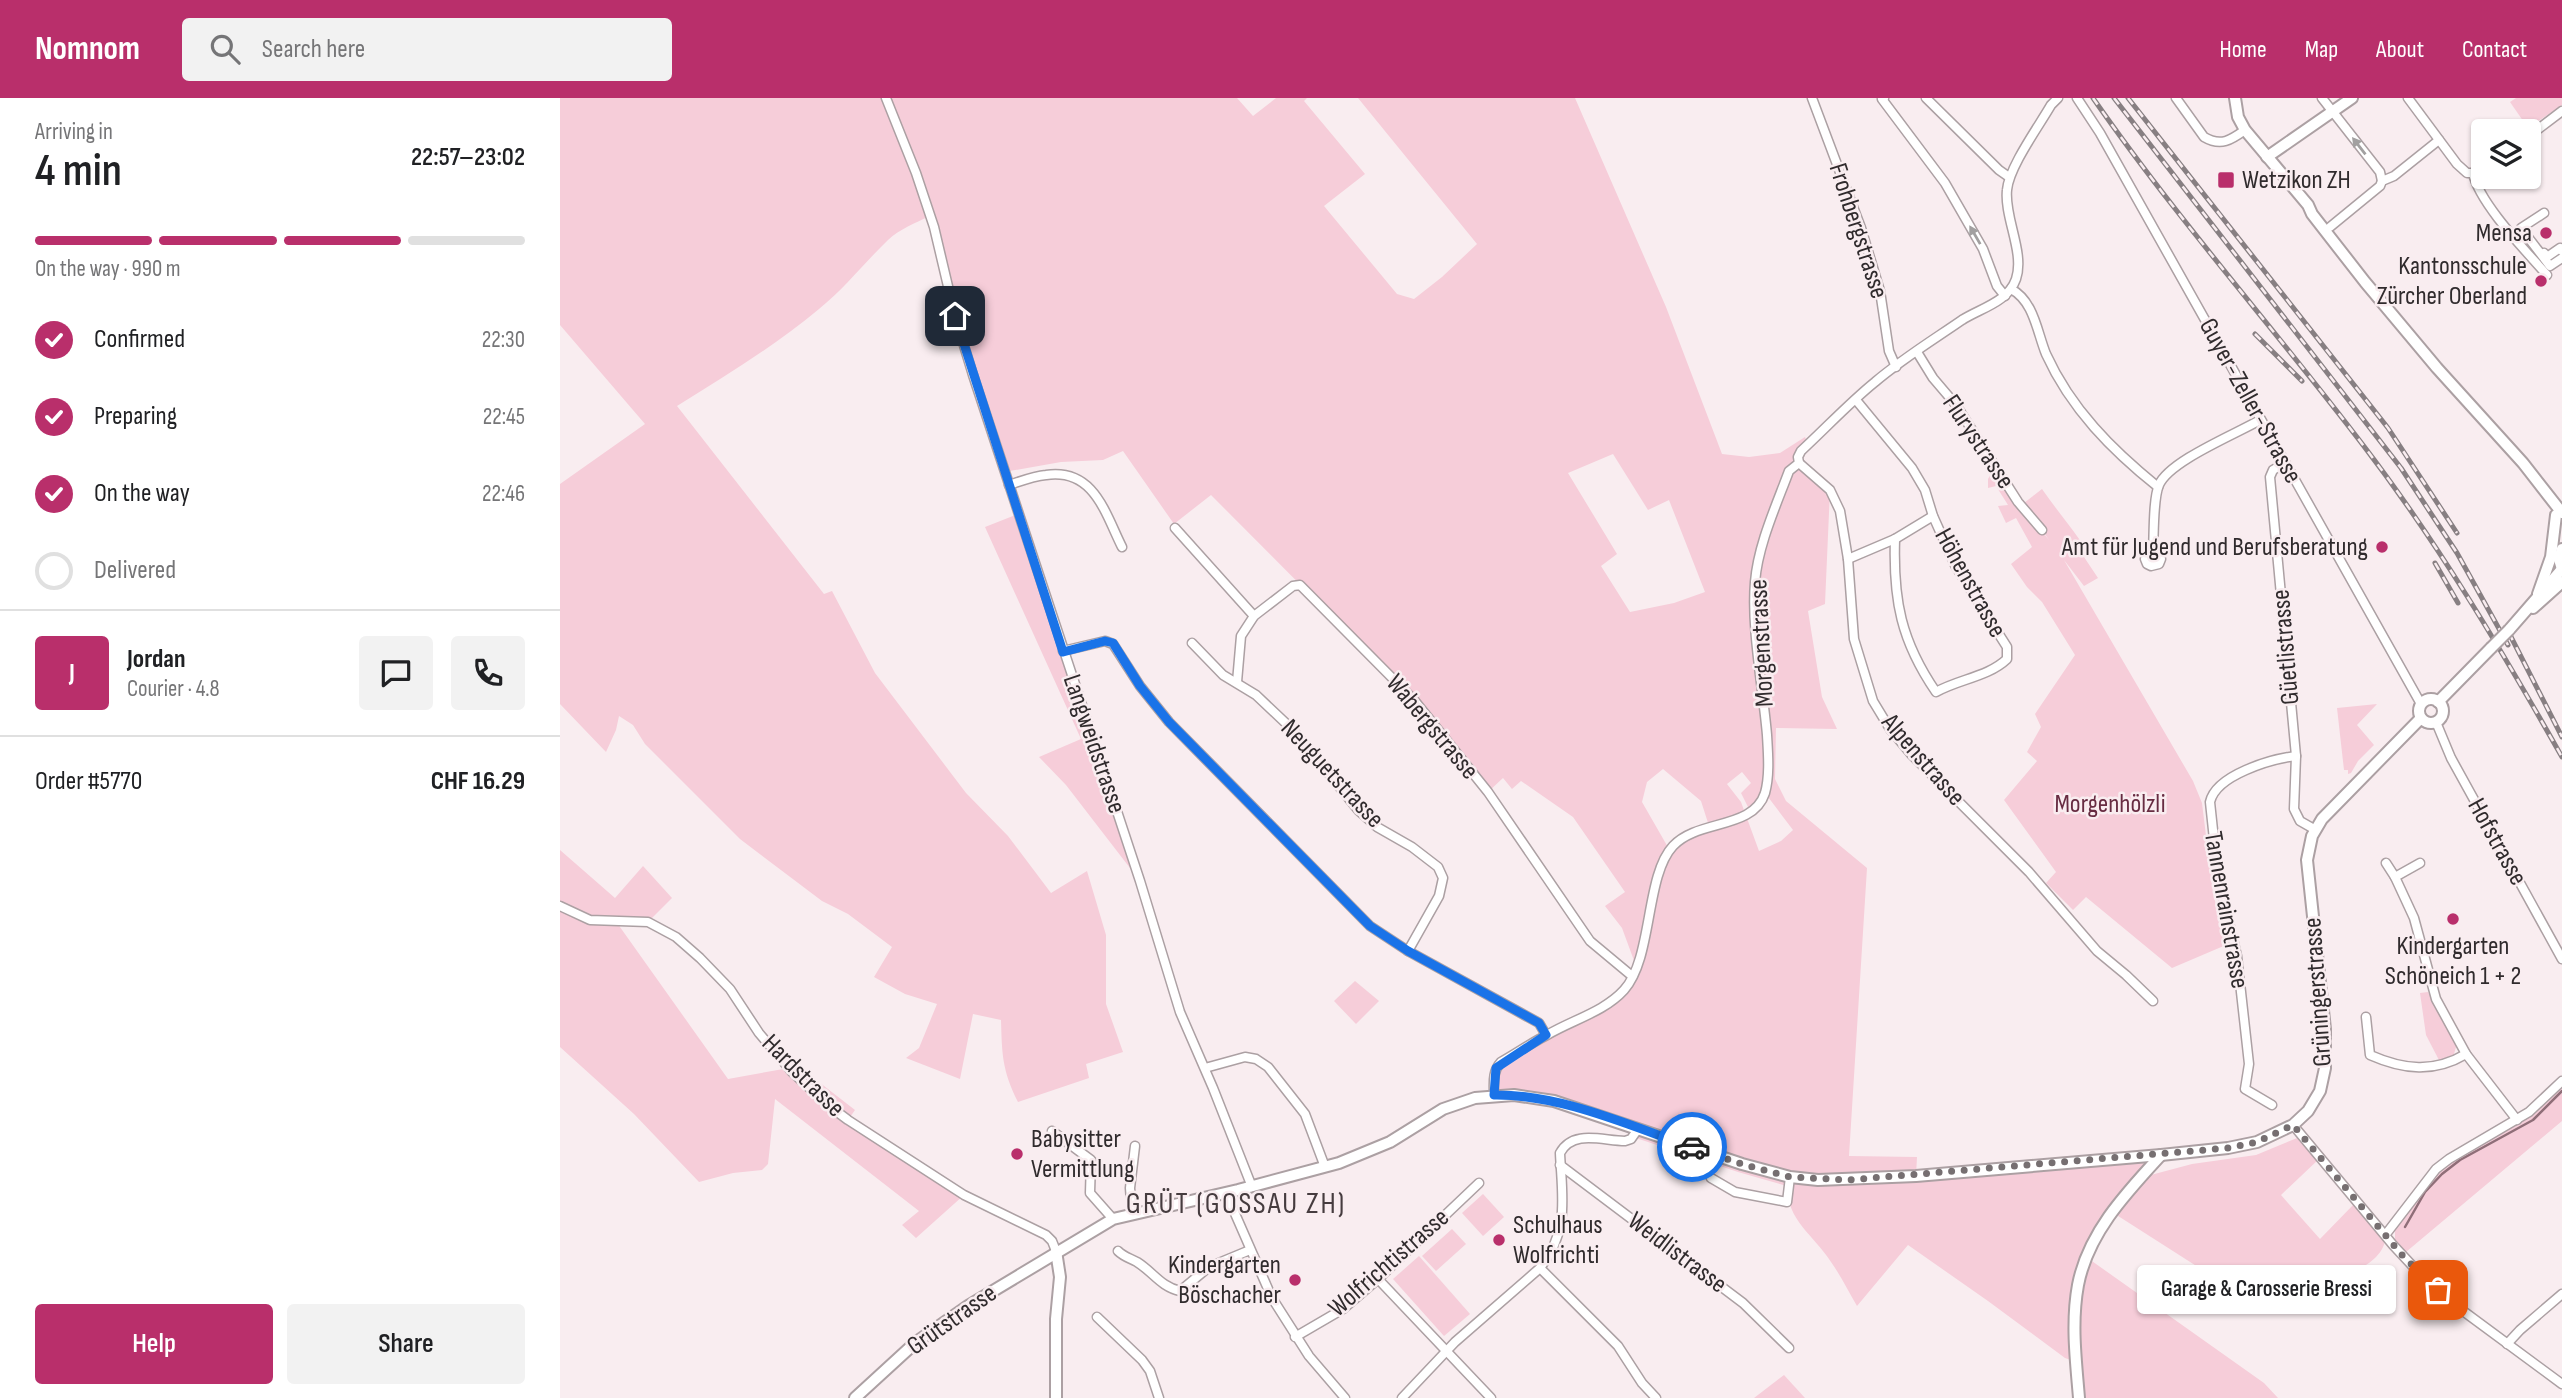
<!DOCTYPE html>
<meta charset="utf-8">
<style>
body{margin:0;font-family:"Sofia Sans Condensed",sans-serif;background:#f2f2f2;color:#202124;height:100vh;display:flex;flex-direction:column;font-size:26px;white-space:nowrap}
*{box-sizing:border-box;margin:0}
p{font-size:23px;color:#757577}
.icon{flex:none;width:38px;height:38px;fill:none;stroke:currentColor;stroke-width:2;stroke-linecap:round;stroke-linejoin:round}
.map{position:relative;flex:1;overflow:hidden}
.side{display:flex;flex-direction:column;background:#fff;width:560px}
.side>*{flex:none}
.tools{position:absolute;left:1911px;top:21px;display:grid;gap:14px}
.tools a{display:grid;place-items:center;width:70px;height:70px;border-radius:7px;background:#fff;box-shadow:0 2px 5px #0004;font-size:35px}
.pin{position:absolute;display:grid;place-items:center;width:60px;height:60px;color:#fff;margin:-30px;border-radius:14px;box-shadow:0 4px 10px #0006}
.courier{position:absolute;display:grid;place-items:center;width:70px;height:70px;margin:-35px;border:5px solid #1a73e8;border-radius:50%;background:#fff;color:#222;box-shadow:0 2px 9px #0007}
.bubble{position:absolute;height:49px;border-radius:7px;background:#fff;box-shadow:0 2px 5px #0004;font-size:23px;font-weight:600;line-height:49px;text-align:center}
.summary em{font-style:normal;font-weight:600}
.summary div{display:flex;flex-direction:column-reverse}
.summary{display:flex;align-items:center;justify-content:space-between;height:119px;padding:0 35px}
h1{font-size:46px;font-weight:600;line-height:52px}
.bar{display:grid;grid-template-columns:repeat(4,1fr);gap:10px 7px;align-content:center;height:84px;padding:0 35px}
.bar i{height:9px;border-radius:5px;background:#e0e0e0}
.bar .current{background:#b92f6b}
.bar p{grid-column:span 4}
.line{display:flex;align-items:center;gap:18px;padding:0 35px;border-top:2px solid #e0e0e0}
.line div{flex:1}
.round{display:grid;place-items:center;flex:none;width:74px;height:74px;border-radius:7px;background:#f2f2f2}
ol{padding:0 35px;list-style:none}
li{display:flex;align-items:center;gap:21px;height:77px}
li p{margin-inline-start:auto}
li .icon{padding:7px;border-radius:50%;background:#b92f6b;color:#fff;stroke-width:4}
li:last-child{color:#757577}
li i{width:38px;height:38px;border:4px solid #e0e0e0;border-radius:50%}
.button{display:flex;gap:14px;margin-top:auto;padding:14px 35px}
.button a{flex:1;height:80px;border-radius:7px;background:#b92f6b;color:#fff;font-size:28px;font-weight:600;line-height:80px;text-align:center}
.button a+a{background:#f2f2f2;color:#202124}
header{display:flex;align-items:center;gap:42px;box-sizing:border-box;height:98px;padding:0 35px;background:#b92f6b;color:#fff}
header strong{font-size:33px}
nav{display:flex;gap:38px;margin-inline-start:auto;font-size:24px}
.search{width:490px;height:63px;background:#f2f2f2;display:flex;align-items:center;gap:18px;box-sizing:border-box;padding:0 24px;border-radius:7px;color:#757577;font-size:26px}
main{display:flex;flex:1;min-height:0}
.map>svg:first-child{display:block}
</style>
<header>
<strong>Nomnom</strong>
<div class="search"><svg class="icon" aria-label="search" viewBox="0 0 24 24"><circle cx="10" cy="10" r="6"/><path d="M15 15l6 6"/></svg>Search here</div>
<nav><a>Home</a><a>Map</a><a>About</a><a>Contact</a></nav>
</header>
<main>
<section class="side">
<div class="summary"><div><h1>4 min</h1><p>Arriving in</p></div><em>22:57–23:02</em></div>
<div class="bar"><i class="current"></i><i class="current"></i><i class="current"></i><i></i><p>On the way · 990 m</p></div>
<ol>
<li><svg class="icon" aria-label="check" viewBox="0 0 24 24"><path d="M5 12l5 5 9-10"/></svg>Confirmed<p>22:30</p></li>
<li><svg class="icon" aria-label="check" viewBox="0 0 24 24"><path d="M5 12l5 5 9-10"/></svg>Preparing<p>22:45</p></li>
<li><svg class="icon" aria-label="check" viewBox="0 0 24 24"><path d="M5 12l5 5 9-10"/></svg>On the way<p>22:46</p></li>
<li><i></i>Delivered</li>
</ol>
<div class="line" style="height:126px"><b class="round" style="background:#b92f6b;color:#fff">J</b><div><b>Jordan</b><p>Courier · 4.8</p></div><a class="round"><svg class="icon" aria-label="chat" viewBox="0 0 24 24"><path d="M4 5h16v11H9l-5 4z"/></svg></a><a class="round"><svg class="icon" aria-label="phone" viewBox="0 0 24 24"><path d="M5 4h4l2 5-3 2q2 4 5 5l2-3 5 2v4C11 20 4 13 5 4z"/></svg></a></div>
<div class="line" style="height:91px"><div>Order #5770</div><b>CHF 16.29</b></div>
<div class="button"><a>Help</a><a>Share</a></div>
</section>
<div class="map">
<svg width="2002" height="1300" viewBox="0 0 2002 1300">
<rect width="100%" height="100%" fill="#f9edf0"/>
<g fill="#f6cdd9" fill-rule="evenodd">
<path d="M 0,0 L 677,0 L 693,18 L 716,0 L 747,0 L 744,3 L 805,76 L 764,108 L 837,196 L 854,201 L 882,179 L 917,146 L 798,0 L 1015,0 L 1106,209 L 1162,356 L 1189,359 L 1220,355 L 1245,339 L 1248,346 L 1238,359 L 1270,392 L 1265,506 L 1248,513 L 1262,599 L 1277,631 L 1216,630 L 1215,681 L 1226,703 L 1307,770 L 1289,1058 L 1357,1059 L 1356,1078 L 1601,1057 L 1569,1091 L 1529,1161 L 1704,1285 L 1718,1300 L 1519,1300 L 1516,1264 L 1505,1260 L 1428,1203 L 1348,1147 L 1297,1208 C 1288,1193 1281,1178 1271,1164 C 1254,1137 1227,1123 1227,1088 L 1178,1074 L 1073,1039 L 1077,1031 L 994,1003 L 934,997 L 936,970 L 1063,893 L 1076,868 L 1062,830 L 1045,808 L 1065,794 L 1013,719 L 961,683 L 952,691 L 943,680 L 928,694 L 854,601 L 651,397 L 614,426 L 563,353 L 543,362 L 501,364 L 444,374 L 370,118 C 355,125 340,131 328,142 C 305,164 285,190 259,211 C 215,248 166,277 117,308 L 264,496 L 272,493 L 315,575 L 406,695 L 448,738 L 491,795 L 527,773 L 546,837 L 546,906 L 563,954 L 526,966 L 529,980 L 458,1004 C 442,972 442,956 441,922 L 413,916 L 400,981 L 346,960 L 359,950 L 377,906 L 345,896 L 314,879 L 332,849 L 288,816 L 262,803 L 180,741 L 85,646 L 73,627 L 59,618 L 56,632 L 46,654 L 0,606 L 0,386 L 85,326 L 0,227 ZM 1053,356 L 1088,412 L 1109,402 L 1145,494 L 1114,505 L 1070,514 L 1041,468 L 1057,456 L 1008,375 ZM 1103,671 L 1141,703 L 1149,728 L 1109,751 L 1082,704 L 1087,684 ZM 1182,674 L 1191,685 L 1181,695 L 1191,715 L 1205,695 L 1233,732 L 1221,743 L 1199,753 L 1181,704 L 1167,686 Z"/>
<polygon points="1956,0 2002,0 2002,7 1968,30 1950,4"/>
<path d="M 1435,368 L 1471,420 L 1489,442 L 1464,405 L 1482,391 C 1497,413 1515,433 1529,456 L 1524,459 L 1538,480 L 1524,488 L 1504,462 L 1633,683 L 1642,705 L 1653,795 L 1666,847 L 1612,870 L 1526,799 L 1513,812 L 1486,785 L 1496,774 L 1444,702 L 1477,663 L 1467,654 L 1481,629 L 1475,616 L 1515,557 L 1482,504 L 1467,489 L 1451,466 L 1472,449 L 1456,420 L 1446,425 L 1438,408 L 1448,407 L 1436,388 L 1428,390 L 1428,381 Z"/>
<polygon points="458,416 580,783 506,687 479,659 521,641 425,429"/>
<polygon points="1817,606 1797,627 1814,647 1798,663 1791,675 1788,676 1788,672 1784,672 1777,610"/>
<polygon points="0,752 55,800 83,768 112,800 88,824 55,822 168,981 229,970 246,974 295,1012 288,1022 404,1097 356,1140 342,1127 359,1113 215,1001 208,1066 202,1072 173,1075 139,1084 74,1016 0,949"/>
<polygon points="795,883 819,903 796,926 774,903"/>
<polygon points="1868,894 1897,946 1893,959 1881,966 1866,937 1860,895"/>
<polygon points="2002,987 2002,1023 1846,1154 1835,1142 1835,1130 1872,1078 1893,1061 1973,1016"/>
<path d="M 1737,1040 L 1759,1061 L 1721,1097 L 1760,1141 L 1795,1105 L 1825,1141 C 1824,1176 1727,1200 1699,1208 L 1555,1116 L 1587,1078 L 1632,1066 L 1696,1057 Z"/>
<polygon points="923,1096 944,1119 923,1138 902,1115"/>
<polygon points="892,1131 906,1146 876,1173 862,1158"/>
<polygon points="859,1158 910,1216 884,1238 833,1181"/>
<polygon points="1224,1277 1245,1300 1194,1300"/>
</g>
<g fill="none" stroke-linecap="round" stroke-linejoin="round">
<polyline stroke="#8f6e78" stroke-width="2.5" points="1845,1129 1865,1094 1882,1076 1900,1062 1973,1022 2002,993"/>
<g stroke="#aca0a3" stroke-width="11">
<g id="street">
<polyline points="326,0 356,75 374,129 395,218 413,277 580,783 620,914 653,990 692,1089"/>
<polyline points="1252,0 1301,130 1320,193 1329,253 1336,269"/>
<polyline points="1324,0 1322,1 1385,85 1423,151 1437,188 1445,198"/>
<polyline points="1366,0 1439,72 1449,79"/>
<polyline points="1517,0 1540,35 1861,606"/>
<path d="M 1616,0 L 1644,39 C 1661,49 1671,42 1685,32"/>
<polyline points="1762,0 1820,74 1822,83"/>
<polyline points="1848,0 1897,66 1907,75 1913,75"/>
<polyline points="1969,38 2002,13"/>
<path d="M 1913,75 C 1919,105 1966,153 1987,177"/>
<polyline points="1913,75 1923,71"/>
<polyline points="1984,115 1961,130 1990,168 2002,160"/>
<polyline points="1770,129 1820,88 1822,83 1834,78 1879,42"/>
<polyline points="1984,155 1987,159 2000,150 2002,153"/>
<path d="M 1451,191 C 1474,203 1477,234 1486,256 C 1511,311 1552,352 1598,389"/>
<polyline points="1357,254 1373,280 1396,307 1458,404 1482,432"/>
<path d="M 1296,302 L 1352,370 L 1365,392 L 1373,418 L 1395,467 L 1447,549 L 1447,561 C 1428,579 1399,581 1376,594 C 1341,543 1333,502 1335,441"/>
<polyline points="1239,365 1270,392 1280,413 1288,461 1294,541 1313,603 1330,631 1351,656 1469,774 1537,853 1566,877 1593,903"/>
<polyline points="1725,365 1713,372 1710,379 1736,658 1734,711 1740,723 1754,731"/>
<path d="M 449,387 C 461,383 474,378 486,377 C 534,370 545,415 562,449"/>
<polyline points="615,430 694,518"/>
<path d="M 1593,453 L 1599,455 L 1601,461 L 1599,466 L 1591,468 L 1587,466 L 1585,461 L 1587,455 L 1593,453 C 1594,437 1593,400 1599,387 C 1609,363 1676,336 1700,322"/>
<polyline points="1288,461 1335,441 1373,418"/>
<polyline points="632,545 663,577 696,597 733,632 799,713 817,729 852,749 878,769 883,780 879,798 848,853"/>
<polyline points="503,553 545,543 553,546 580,588 609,624 810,828 848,853 979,925 986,937"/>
<polyline points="677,584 681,538 694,518 733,488 740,487 854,602 928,694 1030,843 1072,878"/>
<polyline points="1876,624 1891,660 2002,861"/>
<polyline points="1826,765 1835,779 1854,820 1876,901 1906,956 1957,1022"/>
<polyline points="1835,779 1860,765"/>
<polyline points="0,808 30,822 88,824 116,839 140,860 170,891 199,935 232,974 268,1007 288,1022 404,1097 486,1137 492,1143 496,1153"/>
<path d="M 1806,919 L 1810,957 C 1844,972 1874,975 1906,956"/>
<polyline points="645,970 685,959 696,961 708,969 745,1016 765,1069"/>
<path d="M 934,997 C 934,985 932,974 941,964 C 957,955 971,945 987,937 C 1012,922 1044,914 1064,892 C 1093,860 1085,778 1113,748 C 1138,721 1193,732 1205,695 C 1210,677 1208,655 1207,637 C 1203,590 1191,530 1195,484 C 1198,447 1216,408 1229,373 L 1239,365 L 1238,359 L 1241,353 C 1266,330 1289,305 1315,284 C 1342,261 1373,242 1402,222 C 1421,210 1448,204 1456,181 C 1465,155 1444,119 1447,92 C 1449,69 1479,28 1491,7 L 1498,0"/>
<path d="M 1712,1007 L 1685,991 L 1689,966 L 1677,858 L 1658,779 L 1650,704 C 1656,677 1711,661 1736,658"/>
<polyline points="1733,1027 1833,1147 1861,1177 1895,1207 2002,1286"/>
<polyline points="492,1033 531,1062 530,1095 553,1121"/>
<polyline points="1000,1067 1183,1205 1229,1250"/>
<polyline points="1151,1080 1175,1094 1227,1104 1230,1079"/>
<polyline points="666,1095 712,1200 749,1258 785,1300"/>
<polyline points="572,1115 570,1090 575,1048"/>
<polyline points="1826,1136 1876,1071 1889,1061 1969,1014 2002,983"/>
<path d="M 558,1153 C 564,1159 570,1160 577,1164 C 593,1174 601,1189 620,1193 L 649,1169 L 690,1152"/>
<polyline points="980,1170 1058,1248 1082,1285 1096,1300"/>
<polyline points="818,1181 931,1300"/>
<polyline points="537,1219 582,1262 590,1273 599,1300"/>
<polyline points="735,1239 783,1211 818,1181 919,1085"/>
<polyline points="1947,1246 1960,1232 2002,1196"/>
<path d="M 842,1300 L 895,1244 L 980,1170 C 1010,1132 1002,1099 1000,1055 C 1013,1031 1043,1043 1065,1043 L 1071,1041 L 1078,1031"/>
</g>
</g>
<g stroke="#aca0a3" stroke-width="14">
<g id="secondary">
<polyline points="1675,0 1678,19 1685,32 1748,107 1752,116 1805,184 1877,270 1963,365 2002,415"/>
<polyline points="1707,59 1792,0"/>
<polyline points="2002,451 1999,461 2002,471"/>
<polyline points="1978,496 1991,459 1996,417"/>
<polyline points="1973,510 2002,484"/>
<polyline points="1949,532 2002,471"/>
<circle cx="1871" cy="613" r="12"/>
<polyline points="1878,604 1931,550"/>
<polyline points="295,1300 355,1245 408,1208 553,1121 678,1092 779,1065 830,1044 883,1011 915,1000 954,997 994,1003 1182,1066 1230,1079 1258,1082 1356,1078 1601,1057 1668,1050 1697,1044 1733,1027 1748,1013 1760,993 1765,970 1765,931 1747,762 1752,738 1762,721 1861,620"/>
<polyline points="496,1300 496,1221 500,1179 496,1153"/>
<path d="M 1519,1300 C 1516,1263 1511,1225 1518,1187 C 1528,1135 1566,1095 1601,1057"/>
</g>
</g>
<use href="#street" stroke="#fff" stroke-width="8"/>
<use href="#secondary" stroke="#fff" stroke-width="10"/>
<g stroke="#877f82" stroke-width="5">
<g id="rail">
<path d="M 1533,0 C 1617,121 1714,230 1803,347 C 1878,445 1941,551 2002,659"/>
<polyline points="1554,0 1841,370 1897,455 1948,547"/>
<polyline points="1568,0 1828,330 1897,435"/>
<polyline points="1695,236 1742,283"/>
<polyline points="1875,465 1898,505"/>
<polyline points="1949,535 2002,639"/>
</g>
</g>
<use href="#rail" stroke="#f9edf0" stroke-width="2.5" stroke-dasharray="8" stroke-linecap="butt"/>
<g stroke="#aca0a3" stroke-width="14" stroke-linecap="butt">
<polyline id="secondary-bridge" points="1931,550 1949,532"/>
</g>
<use href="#secondary-bridge" stroke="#fff" stroke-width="10"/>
</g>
<defs><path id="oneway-solid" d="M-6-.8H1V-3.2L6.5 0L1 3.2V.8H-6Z" transform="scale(1.75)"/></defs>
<g fill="#a2a0a0">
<use href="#oneway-solid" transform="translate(1799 48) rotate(-128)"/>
<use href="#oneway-solid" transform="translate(1415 137) rotate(-120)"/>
</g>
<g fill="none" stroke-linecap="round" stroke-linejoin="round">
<polyline stroke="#766f71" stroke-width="7" stroke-dasharray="0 12.6" points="1132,1049 1182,1066 1230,1079 1288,1082 1668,1050 1697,1044 1733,1027 1842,1157 1878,1192"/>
<path stroke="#1a73e8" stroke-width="9" d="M 395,218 L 503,554 L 545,543 L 553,545 L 580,588 L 609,624 L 810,828 L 848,853 L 979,925 L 986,937 L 936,970 L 934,997 C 1001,996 1070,1028 1132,1049"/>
</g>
<g fill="#b92f6b" stroke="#f9edf0" stroke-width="2.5">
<rect x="1657" y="73" width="18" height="18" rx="3.5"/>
<circle cx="1986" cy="135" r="7"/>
<circle cx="1981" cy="183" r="7"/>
<circle cx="1822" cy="449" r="7"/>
<circle cx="1893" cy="821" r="7"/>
<circle cx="457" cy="1056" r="7"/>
<circle cx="939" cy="1142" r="7"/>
<circle cx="735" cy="1182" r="7"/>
</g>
<g text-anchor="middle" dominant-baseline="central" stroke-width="5" stroke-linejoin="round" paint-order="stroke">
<g font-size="26" fill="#302b2d" stroke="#f9edf0" text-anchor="end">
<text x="1682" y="82" text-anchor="start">Wetzikon ZH</text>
<text x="1972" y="135">Mensa</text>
<text x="1967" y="168">Kantonsschule<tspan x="1967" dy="30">Zürcher Oberland</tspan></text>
<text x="1808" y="449">Amt für Jugend und Berufsberatung</text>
<text x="1893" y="848" text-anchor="middle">Kindergarten<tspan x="1893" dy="30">Schöneich 1 + 2</tspan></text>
<text x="471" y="1041" text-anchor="start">Babysitter<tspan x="471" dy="30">Vermittlung</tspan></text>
<text x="953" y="1127" text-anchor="start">Schulhaus<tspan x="953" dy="30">Wolfrichti</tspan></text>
<text x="721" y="1167">Kindergarten<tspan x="721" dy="30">Böschacher</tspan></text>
</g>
<g font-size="26" fill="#302b2d" stroke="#f9edf0">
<text transform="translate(1298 133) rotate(72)">Frohbergstrasse</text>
<text transform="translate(1690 303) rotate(61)">Guyer-Zeller-Strasse</text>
<text transform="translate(1418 344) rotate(56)">Flurystrasse</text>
<text transform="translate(1410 485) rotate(61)">Höhenstrasse</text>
<text transform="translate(1202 545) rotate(-93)">Morgenstrasse</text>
<text transform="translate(1726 549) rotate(-95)">Güetlistrasse</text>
<text transform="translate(872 629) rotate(50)">Wabergstrasse</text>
<text transform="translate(534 646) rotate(71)">Langweidstrasse</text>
<text transform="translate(1363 662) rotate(49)">Alpenstrasse</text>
<text transform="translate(772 676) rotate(47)">Neuguetstrasse</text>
<text transform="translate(1937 744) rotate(61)">Hofstrasse</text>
<text transform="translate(1666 812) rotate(80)">Tannenrainstrasse</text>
<text transform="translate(1758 894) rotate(-94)">Grüningerstrasse</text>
<text transform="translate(243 978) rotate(45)">Hardstrasse</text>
<text transform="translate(1117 1155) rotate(37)">Weidlistrasse</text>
<text transform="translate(829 1165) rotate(-41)">Wolfrichtistrasse</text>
<text transform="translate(392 1222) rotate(-35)">Grütstrasse</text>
</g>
<g font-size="26" fill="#672c42" stroke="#f9edf0">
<text x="1550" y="706">Morgenhölzli</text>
</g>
<g font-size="30" letter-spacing="2" fill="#463c3f" stroke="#f9edf0">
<text x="676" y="1106">GRÜT (GOSSAU ZH)</text>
</g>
</g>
</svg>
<div class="tools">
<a><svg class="icon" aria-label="layers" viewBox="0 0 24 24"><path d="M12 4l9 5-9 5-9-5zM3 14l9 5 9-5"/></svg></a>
</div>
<div class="pin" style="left:1878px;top:1192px;background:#ea580c"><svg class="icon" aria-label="bag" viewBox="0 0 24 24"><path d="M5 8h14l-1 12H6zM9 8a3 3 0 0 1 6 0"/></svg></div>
<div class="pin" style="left:395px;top:218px;background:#1f2937"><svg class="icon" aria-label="home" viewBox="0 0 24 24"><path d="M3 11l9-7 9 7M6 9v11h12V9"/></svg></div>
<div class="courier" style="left:1132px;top:1049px"><svg class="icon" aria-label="car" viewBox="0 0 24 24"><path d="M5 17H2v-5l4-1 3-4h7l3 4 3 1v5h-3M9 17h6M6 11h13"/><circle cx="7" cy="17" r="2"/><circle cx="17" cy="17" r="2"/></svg></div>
<div class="bubble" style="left:1577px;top:1167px;width:259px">Garage &amp; Carosserie Bressi</div>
</div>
</main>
